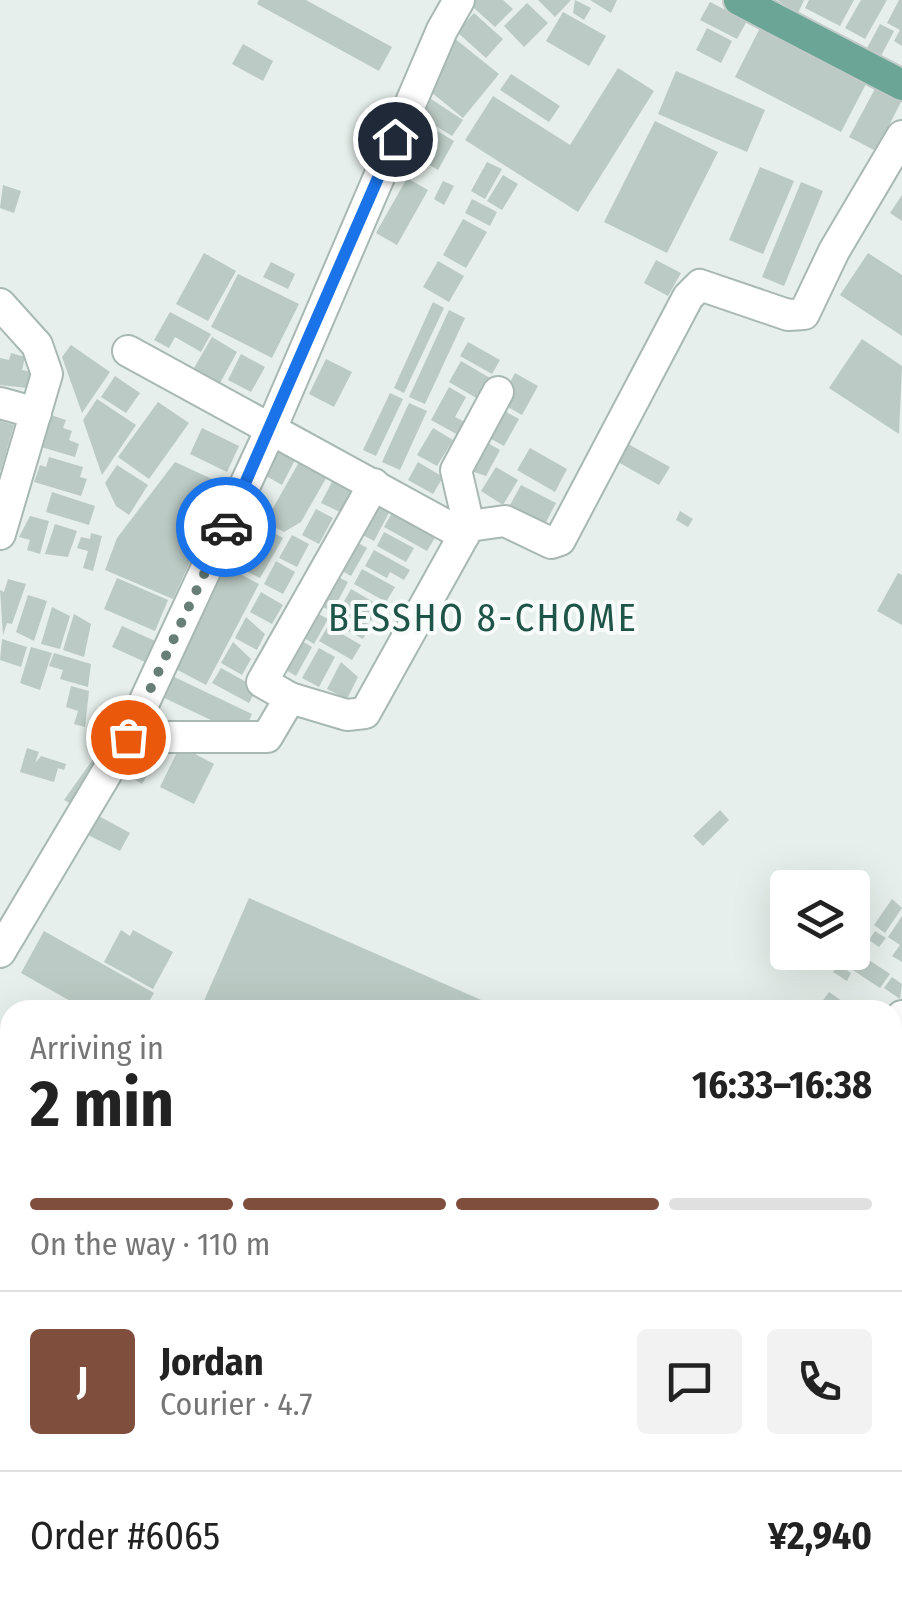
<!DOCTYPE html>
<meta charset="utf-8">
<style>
body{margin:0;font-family:"Fira Sans Condensed",sans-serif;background:#f2f2f2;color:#222;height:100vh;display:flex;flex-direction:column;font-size:38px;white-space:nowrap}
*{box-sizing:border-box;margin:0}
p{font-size:32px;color:#767676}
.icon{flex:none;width:55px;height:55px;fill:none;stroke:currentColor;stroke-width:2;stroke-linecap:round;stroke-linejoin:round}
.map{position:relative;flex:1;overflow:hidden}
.panel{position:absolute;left:0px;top:1000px;width:902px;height:620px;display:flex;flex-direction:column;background:#fff;border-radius:30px 30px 0 0;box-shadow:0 10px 40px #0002}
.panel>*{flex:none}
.fabs{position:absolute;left:770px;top:870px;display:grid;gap:20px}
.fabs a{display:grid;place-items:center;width:100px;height:100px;border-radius:10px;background:#fff;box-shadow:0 10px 40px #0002;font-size:50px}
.pin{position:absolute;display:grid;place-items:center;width:85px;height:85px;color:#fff;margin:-42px;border:5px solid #fff;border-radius:50%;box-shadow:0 2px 10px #0007}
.courier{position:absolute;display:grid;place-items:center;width:100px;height:100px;margin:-50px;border:8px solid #1a73e8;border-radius:50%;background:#fff;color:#222;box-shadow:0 2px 12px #0007}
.summary em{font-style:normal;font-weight:700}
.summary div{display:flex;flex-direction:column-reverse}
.summary{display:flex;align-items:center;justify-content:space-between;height:170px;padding:0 30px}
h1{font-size:65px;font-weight:700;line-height:75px}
.bar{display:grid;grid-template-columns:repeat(4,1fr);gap:15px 10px;align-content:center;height:120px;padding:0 30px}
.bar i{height:12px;border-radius:8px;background:#e0e0e0}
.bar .current{background:#804e3d}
.bar p{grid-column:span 4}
.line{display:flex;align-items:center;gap:25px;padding:0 30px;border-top:2px solid #e0e0e0}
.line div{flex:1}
.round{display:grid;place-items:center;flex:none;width:105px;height:105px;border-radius:10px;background:#f2f2f2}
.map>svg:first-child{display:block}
</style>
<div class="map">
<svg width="902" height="1620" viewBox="0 0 902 1620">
<rect width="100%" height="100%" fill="#e6efeb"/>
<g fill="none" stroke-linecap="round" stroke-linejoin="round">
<polyline stroke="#8ec9d4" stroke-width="45" points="0,1610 9,1620"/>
</g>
<g fill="#bbcac4">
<polygon points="259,0 306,0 392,47 379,71 257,4"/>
<polygon points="465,0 503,0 513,9 495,27"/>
<polygon points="538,0 571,0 555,17"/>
<polygon points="575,0 591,8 584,20 573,13"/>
<polygon points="590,0 617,0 611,13"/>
<polygon points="777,0 804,0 798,13"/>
<polygon points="809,0 854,0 840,26 805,8"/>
<polygon points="861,0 887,0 865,39 845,28"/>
<polygon points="899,0 902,0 902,46 894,41 900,30 887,23"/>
<polygon points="710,2 747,21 737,39 700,20"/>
<polygon points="527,3 548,23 524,47 504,26"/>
<polygon points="563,12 606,36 589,66 546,41"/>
<polygon points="474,13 503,39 486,58 457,32"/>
<polygon points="880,24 894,31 881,56 867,48"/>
<polygon points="761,26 867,82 841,132 735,77"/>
<polygon points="707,28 732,41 721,63 696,50"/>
<polygon points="449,34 499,74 463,118 426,88"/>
<polygon points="243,44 273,61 263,81 232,64"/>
<polygon points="618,68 654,91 578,212 465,140 493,96 570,145"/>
<polygon points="676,71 765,110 747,152 658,114"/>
<polygon points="511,74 560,106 549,122 500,90"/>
<polygon points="876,87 902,100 876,151 849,137"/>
<polygon points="428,97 463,120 452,136 417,114"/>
<polygon points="419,120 454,141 438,170 402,149"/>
<polygon points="655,121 718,152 667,253 604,222"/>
<polygon points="487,162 502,169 485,199 471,191"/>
<polygon points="760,167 794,181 763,254 729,240"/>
<polygon points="503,175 518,184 502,210 487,201"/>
<polygon points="407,178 428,190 397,245 376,233"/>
<polygon points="443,181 454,186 444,205 434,199"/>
<polygon points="801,182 823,191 784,286 762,277"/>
<polygon points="3,185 21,191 14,213 0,208"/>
<polygon points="902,195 902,221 890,213"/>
<polygon points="472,199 497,212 490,226 465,213"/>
<polygon points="463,219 487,232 466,268 443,255"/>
<polygon points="204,253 236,271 208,321 176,304"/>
<polygon points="868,253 902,275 902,336 840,295"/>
<polygon points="656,260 681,273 668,296 644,283"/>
<polygon points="438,261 464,276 449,302 423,287"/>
<polygon points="271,262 295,274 288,289 263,277"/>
<polygon points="238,274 299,304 272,358 211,327"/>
<polygon points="433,302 444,308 404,393 394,388"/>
<polygon points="449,310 465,318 425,404 409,397"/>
<polygon points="170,312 211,334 201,352 175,337 169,348 154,340"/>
<polygon points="212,337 237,352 220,383 194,368"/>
<polygon points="862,339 902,366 899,434 829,388"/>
<polygon points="468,342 500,360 492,374 460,356"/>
<polygon points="71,345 110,372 82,413 62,357"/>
<polygon points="11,353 25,357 22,370 31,372 27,388 0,385 0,358 9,360"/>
<polygon points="241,354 265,367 251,392 228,380"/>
<polygon points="326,359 352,372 334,407 309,394"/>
<polygon points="461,361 490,378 478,399 449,382"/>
<polygon points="515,373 538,386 522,415 499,402"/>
<polygon points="115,376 140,393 126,413 101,397"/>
<polygon points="449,387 466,397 455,417 467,423 460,436 431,420"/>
<polygon points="390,393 403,399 376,456 363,450"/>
<polygon points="97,399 136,425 102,475 83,420"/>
<polygon points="158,402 189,423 149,479 118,457"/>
<polygon points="409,403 427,411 400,470 382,462"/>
<polygon points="497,407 519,419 504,446 482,434"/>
<polygon points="51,415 66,420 63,428 72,431 69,440 79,444 75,457 41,447"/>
<polygon points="0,421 14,425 1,470 0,470"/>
<polygon points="202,428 239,446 227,472 190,454"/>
<polygon points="433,428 453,440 437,466 417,455"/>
<polygon points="479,438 500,450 486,476 462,468"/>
<polygon points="619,439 670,467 659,485 609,457"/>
<polygon points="272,443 297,456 282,485 257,471"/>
<polygon points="530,448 567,469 555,492 517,470"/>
<polygon points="49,457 83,467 80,477 87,479 81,496 34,482 40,465 46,467"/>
<polygon points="302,457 329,473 301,522 284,532 265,522"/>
<polygon points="175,462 225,485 173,599 105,570 117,538"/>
<polygon points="418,462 443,477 433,494 408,480"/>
<polygon points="117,465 148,485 129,515 116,506 105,483"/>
<polygon points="496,467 518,480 503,505 481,491"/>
<polygon points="335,476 354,486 340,512 321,503"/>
<polygon points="521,485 556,503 545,524 510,505"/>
<polygon points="52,492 95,506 89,525 46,512"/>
<polygon points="373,502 390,511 374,541 357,532"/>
<polygon points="395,507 436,536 427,551 384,527"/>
<polygon points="316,509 333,518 319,544 302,535"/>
<polygon points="680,511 693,519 688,527 676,520"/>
<polygon points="30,516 49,521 40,554 27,550 30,540 19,537"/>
<polygon points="55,524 77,531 68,557 45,554"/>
<polygon points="269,530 283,538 260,578 246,571"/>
<polygon points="384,532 414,548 406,562 377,546"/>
<polygon points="91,533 102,536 93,571 83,568 88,551 77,548 81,537 90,539"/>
<polygon points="292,535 309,544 297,567 279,558"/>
<polygon points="351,539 367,548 351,576 335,567"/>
<polygon points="374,550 410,570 404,580 390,572 387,578 365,566"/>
<polygon points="276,561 295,572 283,594 264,584"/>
<polygon points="225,566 259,584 206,685 172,667"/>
<polygon points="362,569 395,587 386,602 354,584"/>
<polygon points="898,573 902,575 902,625 877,611"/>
<polygon points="332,574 348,582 332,612 316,603"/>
<polygon points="117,578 168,600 155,631 104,609"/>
<polygon points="8,579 26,584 12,624 7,623 3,635 0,590 4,592"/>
<polygon points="351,589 380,606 371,621 342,605"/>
<polygon points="261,592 283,605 272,624 250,612"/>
<polygon points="28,595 47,601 34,641 16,632"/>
<polygon points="52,607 70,616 60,649 41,644"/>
<polygon points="339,608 370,625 363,639 331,622"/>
<polygon points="313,611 328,619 314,644 299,635"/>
<polygon points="74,614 91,624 84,657 63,650"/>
<polygon points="246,617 265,634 257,650 235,638"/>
<polygon points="122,626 155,641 145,662 112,647"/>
<polygon points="328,626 361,645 352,660 319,641"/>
<polygon points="297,638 312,647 296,676 281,667"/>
<polygon points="2,639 27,647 21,667 0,660"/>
<polygon points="233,642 251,659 242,675 221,663"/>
<polygon points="31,647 52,653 40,690 20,683"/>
<polygon points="319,648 335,657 319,687 302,678"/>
<polygon points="54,653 91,664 88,687 60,679 63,670 49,666"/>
<polygon points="341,662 358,677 347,699 327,689"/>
<polygon points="221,668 257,688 249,703 212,683"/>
<polygon points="168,674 252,714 245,730 232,730 158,695"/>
<polygon points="71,686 89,691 85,727 74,724 78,711 66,707"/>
<polygon points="180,746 214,764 194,804 160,787"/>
<polygon points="27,748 39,752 35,763 41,756 66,764 64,770 58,768 54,782 20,772"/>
<polygon points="139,751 156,760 142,784 126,774"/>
<polygon points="98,752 104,756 75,806 64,800"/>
<polygon points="720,810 729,820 703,846 693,836"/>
<polygon points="95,814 130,833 120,851 84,833"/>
<polygon points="249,898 504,1010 200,1010"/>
<polygon points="892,899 902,908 885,933 874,925"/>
<polygon points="902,916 902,962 892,956 900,945 888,937"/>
<polygon points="121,930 130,936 133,930 173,952 153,989 104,962"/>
<polygon points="44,931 154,993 144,1010 86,1010 21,973"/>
<polygon points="875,931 886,938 879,947 869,940"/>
<polygon points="854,950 890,974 880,988 845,965"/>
<polygon points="838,964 851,973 847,981 833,972"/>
<polygon points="892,977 902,984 900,999 884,988"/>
<polygon points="829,992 855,1010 816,1010"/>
<polygon points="10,1329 10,1363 1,1358 6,1347 1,1345"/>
<polygon points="304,1610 406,1610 420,1620 297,1620"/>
</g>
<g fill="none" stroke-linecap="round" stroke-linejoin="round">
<g stroke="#a8b8b2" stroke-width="34">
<g id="minor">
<polyline points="0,304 37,345 47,374 0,534"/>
<polyline points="128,351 464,535"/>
<polyline points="0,403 36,413"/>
<polyline points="469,526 456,470 498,392"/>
<polyline points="290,698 262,682 374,484"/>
<polyline points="128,737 267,737 290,698 347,715 365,713 469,526 505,521 551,543 560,540 688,297 700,285 788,315 804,314 834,251 902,136"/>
<polyline points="0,952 128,737 271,429 442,30 459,0"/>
<polyline points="892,1030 902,1016"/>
<polyline points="0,1087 10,1094"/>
<polyline points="892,1093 902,1106"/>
<polyline points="892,1169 902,1151"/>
<polyline points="0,1477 10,1487"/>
<polyline points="130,1610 140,1620"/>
</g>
</g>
<g stroke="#c2cac8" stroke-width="34">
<g id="major">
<polyline points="739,0 902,85"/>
<polyline points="0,1116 10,1123"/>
<polyline points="0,1248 10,1254"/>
<polyline points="656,1610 674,1620"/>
<polyline points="769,1610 788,1620"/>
</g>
</g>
<g stroke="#c2cac8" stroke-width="34">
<g id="highway">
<polyline points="0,1141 10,1150"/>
<polyline points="0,1209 10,1216"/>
<polyline points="699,1610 717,1620"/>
<polyline points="797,1610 815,1620"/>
</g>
</g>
<use href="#minor" stroke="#fff" stroke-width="30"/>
<use href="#major" stroke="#6aa596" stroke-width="30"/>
<use href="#highway" stroke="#2f6f62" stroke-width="30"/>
</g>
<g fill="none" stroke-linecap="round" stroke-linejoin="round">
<polyline stroke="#687f78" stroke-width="10" stroke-dasharray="0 18" points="128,737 226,527"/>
<polyline stroke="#1a73e8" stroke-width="12" points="226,527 395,139"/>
</g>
<g text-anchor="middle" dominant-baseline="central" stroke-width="8" stroke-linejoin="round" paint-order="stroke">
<g font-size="38" letter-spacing="2.5" fill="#1f5548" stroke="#f7fbf9">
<text x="483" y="618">BESSHO 8-CHOME</text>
</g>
</g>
</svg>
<div class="fabs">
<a><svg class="icon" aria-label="layers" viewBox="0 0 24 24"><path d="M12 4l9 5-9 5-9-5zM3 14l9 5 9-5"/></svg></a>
</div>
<div class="pin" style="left:128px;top:737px;background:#ea580c"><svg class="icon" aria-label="bag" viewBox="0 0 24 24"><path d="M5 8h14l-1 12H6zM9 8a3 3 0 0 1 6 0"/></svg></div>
<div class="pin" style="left:395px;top:139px;background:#1f2937"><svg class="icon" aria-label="home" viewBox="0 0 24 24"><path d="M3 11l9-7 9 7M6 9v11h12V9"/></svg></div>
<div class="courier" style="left:226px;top:527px"><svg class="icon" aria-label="car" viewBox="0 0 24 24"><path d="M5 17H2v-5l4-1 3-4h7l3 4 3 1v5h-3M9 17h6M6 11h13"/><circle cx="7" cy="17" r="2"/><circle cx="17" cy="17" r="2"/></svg></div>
<section class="panel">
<div class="summary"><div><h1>2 min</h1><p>Arriving in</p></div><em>16:33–16:38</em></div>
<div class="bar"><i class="current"></i><i class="current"></i><i class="current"></i><i></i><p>On the way · 110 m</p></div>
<div class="line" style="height:180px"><b class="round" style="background:#804e3d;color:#fff">J</b><div><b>Jordan</b><p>Courier · 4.7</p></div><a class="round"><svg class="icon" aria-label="chat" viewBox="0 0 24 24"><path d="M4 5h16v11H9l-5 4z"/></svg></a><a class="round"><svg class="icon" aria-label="phone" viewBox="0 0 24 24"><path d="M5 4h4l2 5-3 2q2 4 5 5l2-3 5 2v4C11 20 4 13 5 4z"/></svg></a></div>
<div class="line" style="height:130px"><div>Order #6065</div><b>¥2,940</b></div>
</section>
</div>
